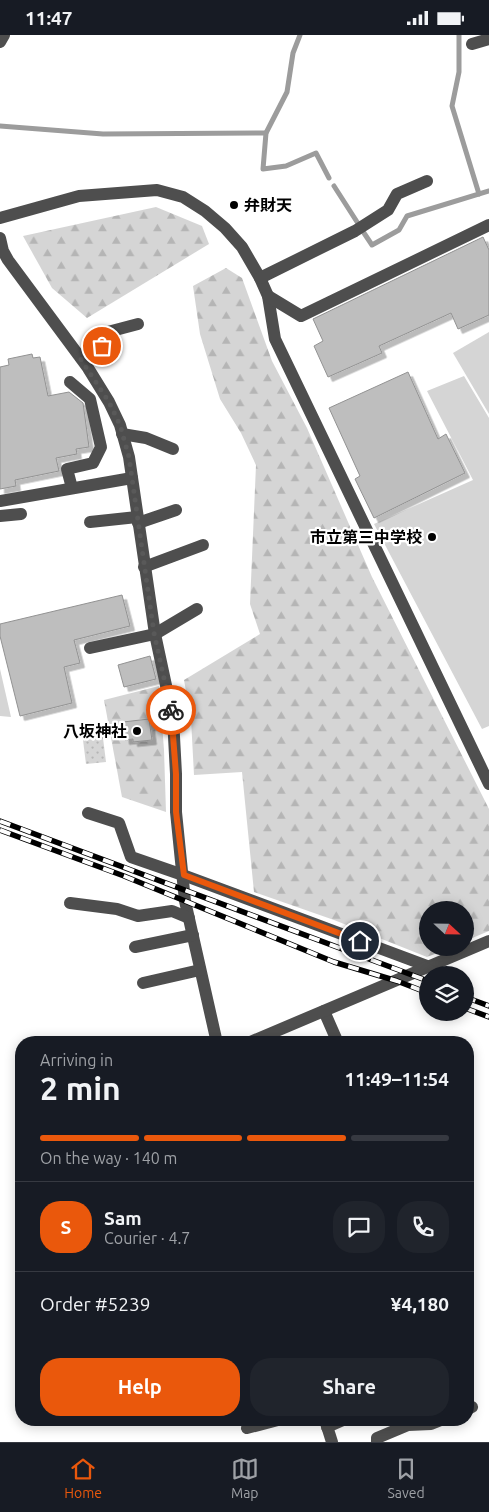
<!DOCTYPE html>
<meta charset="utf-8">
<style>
body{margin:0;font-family:Ubuntu,"Noto Sans JP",sans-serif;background:#20242c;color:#f1f3f6;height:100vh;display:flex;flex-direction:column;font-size:19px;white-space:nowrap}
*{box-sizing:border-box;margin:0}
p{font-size:16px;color:#9ea1a6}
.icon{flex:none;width:28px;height:28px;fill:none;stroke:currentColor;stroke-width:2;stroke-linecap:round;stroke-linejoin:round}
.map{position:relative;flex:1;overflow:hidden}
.side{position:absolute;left:15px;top:1001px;width:459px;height:390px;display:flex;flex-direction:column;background:#171b24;border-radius:20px;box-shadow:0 2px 12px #0003}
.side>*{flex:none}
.needle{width:32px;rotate:112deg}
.buttons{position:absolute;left:419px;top:866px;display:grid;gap:10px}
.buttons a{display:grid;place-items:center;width:55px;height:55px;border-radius:50%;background:#171b24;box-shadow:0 2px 12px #0003;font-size:25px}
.pin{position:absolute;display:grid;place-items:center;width:42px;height:42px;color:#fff;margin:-21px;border:2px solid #fff;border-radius:50%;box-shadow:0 1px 5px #0007}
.courier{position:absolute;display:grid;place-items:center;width:50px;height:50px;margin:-25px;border:4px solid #ea580c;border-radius:50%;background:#fff;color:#222;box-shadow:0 1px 6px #0007}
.head em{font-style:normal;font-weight:700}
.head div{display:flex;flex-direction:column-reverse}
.head{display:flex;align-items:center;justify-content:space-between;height:85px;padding:0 25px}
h1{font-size:32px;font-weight:700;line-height:38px}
.bar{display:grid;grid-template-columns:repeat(4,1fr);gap:8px 5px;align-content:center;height:60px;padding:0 25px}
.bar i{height:6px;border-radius:4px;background:#363941}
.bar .current{background:#ea580c}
.bar p{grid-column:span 4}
.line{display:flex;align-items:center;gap:12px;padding:0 25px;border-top:1px solid #363941}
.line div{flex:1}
.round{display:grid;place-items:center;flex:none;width:52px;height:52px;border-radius:20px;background:#20242c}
.cta{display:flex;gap:10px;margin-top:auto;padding:10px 25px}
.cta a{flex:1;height:58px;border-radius:20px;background:#ea580c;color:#fff;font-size:20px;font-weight:700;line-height:58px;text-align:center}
.cta a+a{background:#20242c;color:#f1f3f6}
.status{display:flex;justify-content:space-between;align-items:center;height:35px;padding:0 25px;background:#171b24;direction:ltr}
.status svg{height:14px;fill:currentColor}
.dock{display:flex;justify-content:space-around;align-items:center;height:70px;border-top:1px solid #363941;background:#171b24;font-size:14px;color:#9ea1a6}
.dock a{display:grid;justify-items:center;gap:2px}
.dock .current{color:#ea580c}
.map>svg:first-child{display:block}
</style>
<div class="status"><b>11:47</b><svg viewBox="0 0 49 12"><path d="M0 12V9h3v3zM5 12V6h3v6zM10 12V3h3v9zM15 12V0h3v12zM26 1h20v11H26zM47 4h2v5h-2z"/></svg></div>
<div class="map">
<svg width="489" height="1407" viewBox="0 0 489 1407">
<defs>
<pattern id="grass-dots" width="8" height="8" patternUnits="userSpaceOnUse" patternTransform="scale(1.25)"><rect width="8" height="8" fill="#d5d5d5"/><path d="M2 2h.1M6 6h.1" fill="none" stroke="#b5b5b5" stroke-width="1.8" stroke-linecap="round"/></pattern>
<pattern id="forest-firs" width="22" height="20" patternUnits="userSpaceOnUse" patternTransform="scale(1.25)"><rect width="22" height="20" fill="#d5d5d5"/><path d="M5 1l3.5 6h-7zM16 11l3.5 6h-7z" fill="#b5b5b5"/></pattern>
<filter id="shadow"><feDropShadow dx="4.5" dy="4.5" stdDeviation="0" flood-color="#0004"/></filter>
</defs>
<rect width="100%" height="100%" fill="#fff"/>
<polygon fill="url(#grass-dots)" points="102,695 106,727 86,729 82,697"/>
<g fill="url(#forest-firs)">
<polygon points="156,172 202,191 209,209 87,283 52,253 23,201"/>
<polygon points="226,233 242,243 272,326 307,393 372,542 489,774 489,896 465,906 465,875 428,875 428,912 450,913 427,922 334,885 254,857 242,737 194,740 191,684 184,645 260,599 250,569 256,430 241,398 220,364 200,299 193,251"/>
<polygon points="159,651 164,715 166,777 122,762 104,665"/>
</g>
<g fill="#d5d5d5">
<polygon points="489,297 489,379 453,318"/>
<polygon points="464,341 489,383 489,691 482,694 374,489 473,445 427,356"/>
<polygon points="0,634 11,682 0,681"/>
</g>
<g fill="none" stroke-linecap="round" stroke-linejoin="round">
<g stroke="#9c9c9c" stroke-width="5">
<polyline points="300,0 293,18 287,57 266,98 263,134 286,131 316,118 329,143"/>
<polyline points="459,0 459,37 452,71 479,159"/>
<polyline points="0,91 103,99 266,98"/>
<polyline points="334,151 359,190"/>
<polyline points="364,198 372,210 399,195 407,181 489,156"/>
</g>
</g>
<g fill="#bebebe" stroke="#929292" filter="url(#shadow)">
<polygon points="483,202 489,215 489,280 458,294 451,278 379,311 382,318 328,342 314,311 323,306 313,284"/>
<polygon points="32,319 33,323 40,322 48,361 69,357 83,368 89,412 76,414 77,419 56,423 59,436 15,445 16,451 0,454 0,332 9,330 8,324"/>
<polygon points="408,337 438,404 446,399 465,438 374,483 355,444 360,441 329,373"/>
<polygon points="122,560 130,591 74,605 80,628 64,632 72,668 20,681 0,601 0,589"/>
<polygon points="150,621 156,644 124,652 118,630"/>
<polygon points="149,684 152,705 133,707 133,704 125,705 123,687"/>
</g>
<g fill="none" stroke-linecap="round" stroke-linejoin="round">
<g stroke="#4e4e4e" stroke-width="12">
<polyline points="0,7 4,0"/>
<polyline points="472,9 489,4"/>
<polyline points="0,183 79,161 157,155 183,162 205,176 225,193 242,212 260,243 268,261 275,304 489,749"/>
<polyline points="0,203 3,216 8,225 88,333 109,367 120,390 129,422 155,599 173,683 176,739 176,777 185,866 217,1008"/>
<polyline points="260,243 355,196 388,175 397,159 427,146"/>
<polyline points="268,261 301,281 489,190"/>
<polyline points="81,323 102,311 104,298 138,289"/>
<polyline points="70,347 90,364 101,412 93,428 67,434 72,453"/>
<polyline points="122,399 146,403 173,414"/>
<polyline points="0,466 132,443"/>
<polyline points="0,481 21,479"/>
<polyline points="90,487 137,482"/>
<polyline points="138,488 176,475"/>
<polyline points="144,532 203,510"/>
<polyline points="90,613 155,599 197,574"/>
<polyline points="88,778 119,788 131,822 183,840 430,932"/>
<polyline points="70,868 117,874 138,881 172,876 189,883"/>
<polyline points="135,912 193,900"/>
<polyline points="143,948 200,935"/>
<polyline points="324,976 338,1008"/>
<polyline points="248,1008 489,906"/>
<polyline points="468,1374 472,1372"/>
<polyline points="325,1385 332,1407"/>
<polyline points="327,1392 343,1385"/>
<polyline points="247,1393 278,1385"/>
<polyline points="377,1407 377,1403 408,1390 431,1389 441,1385"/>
</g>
<g stroke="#000" stroke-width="5.5">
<g id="rail">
<polyline points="0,786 428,946"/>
<polyline points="0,795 124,841 334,927 397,946 428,958"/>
<polyline points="465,962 489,971"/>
<polyline points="465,973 489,982"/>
</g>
</g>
<use href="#rail" stroke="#fff" stroke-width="4" stroke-dasharray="11" stroke-linecap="butt"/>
</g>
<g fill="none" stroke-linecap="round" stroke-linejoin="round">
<polyline stroke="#595959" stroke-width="5" stroke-dasharray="0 9" points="102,311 80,323 109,367 120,390 129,422 154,598 171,675"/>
<polyline stroke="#ea580c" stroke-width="6" points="171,675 176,739 176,777 184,840 360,906"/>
</g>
<g fill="#000" stroke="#fff" stroke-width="2">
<circle cx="234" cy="170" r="5"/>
<circle cx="432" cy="502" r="5"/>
<circle cx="137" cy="696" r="5"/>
</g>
<g text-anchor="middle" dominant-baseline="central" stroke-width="4.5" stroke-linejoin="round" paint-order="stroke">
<g font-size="16" font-weight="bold" fill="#000" stroke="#fff" text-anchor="end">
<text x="244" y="170" text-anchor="start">弁財天</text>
<text x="422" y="502">市立第三中学校</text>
<text x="127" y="696">八坂神社</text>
</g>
</g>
</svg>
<div class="buttons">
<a><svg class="needle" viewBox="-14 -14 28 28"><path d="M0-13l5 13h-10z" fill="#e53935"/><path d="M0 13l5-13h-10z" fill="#9ea1a6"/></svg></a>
<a><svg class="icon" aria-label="layers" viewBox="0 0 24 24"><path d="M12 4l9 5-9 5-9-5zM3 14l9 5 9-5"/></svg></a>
</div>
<div class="pin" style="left:102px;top:311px;background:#ea580c"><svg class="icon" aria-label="bag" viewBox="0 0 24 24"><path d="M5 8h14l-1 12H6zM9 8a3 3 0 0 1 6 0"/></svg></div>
<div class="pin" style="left:360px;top:906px;background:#1f2937"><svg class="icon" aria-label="home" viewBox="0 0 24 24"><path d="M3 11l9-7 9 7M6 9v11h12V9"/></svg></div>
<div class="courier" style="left:171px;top:675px"><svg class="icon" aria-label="bike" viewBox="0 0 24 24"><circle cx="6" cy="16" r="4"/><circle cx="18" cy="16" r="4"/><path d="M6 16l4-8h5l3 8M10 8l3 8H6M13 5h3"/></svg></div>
<section class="side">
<div class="head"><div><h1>2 min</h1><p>Arriving in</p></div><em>11:49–11:54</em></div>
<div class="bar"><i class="current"></i><i class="current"></i><i class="current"></i><i></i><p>On the way · 140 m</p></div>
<div class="line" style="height:90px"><b class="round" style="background:#ea580c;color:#fff">S</b><div><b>Sam</b><p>Courier · 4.7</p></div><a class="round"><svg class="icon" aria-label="chat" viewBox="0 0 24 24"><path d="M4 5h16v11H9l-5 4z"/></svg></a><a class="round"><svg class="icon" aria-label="phone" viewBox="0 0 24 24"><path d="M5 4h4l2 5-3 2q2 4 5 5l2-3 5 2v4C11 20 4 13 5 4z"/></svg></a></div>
<div class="line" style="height:65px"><div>Order #5239</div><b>¥4,180</b></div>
<div class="cta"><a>Help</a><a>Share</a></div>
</section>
</div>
<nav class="dock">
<a class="current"><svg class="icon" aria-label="home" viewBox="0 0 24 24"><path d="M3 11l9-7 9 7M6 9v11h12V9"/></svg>Home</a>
<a><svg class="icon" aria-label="map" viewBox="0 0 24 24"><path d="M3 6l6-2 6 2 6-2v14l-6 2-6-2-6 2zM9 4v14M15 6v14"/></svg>Map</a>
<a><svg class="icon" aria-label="saved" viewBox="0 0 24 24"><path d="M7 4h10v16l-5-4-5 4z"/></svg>Saved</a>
</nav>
